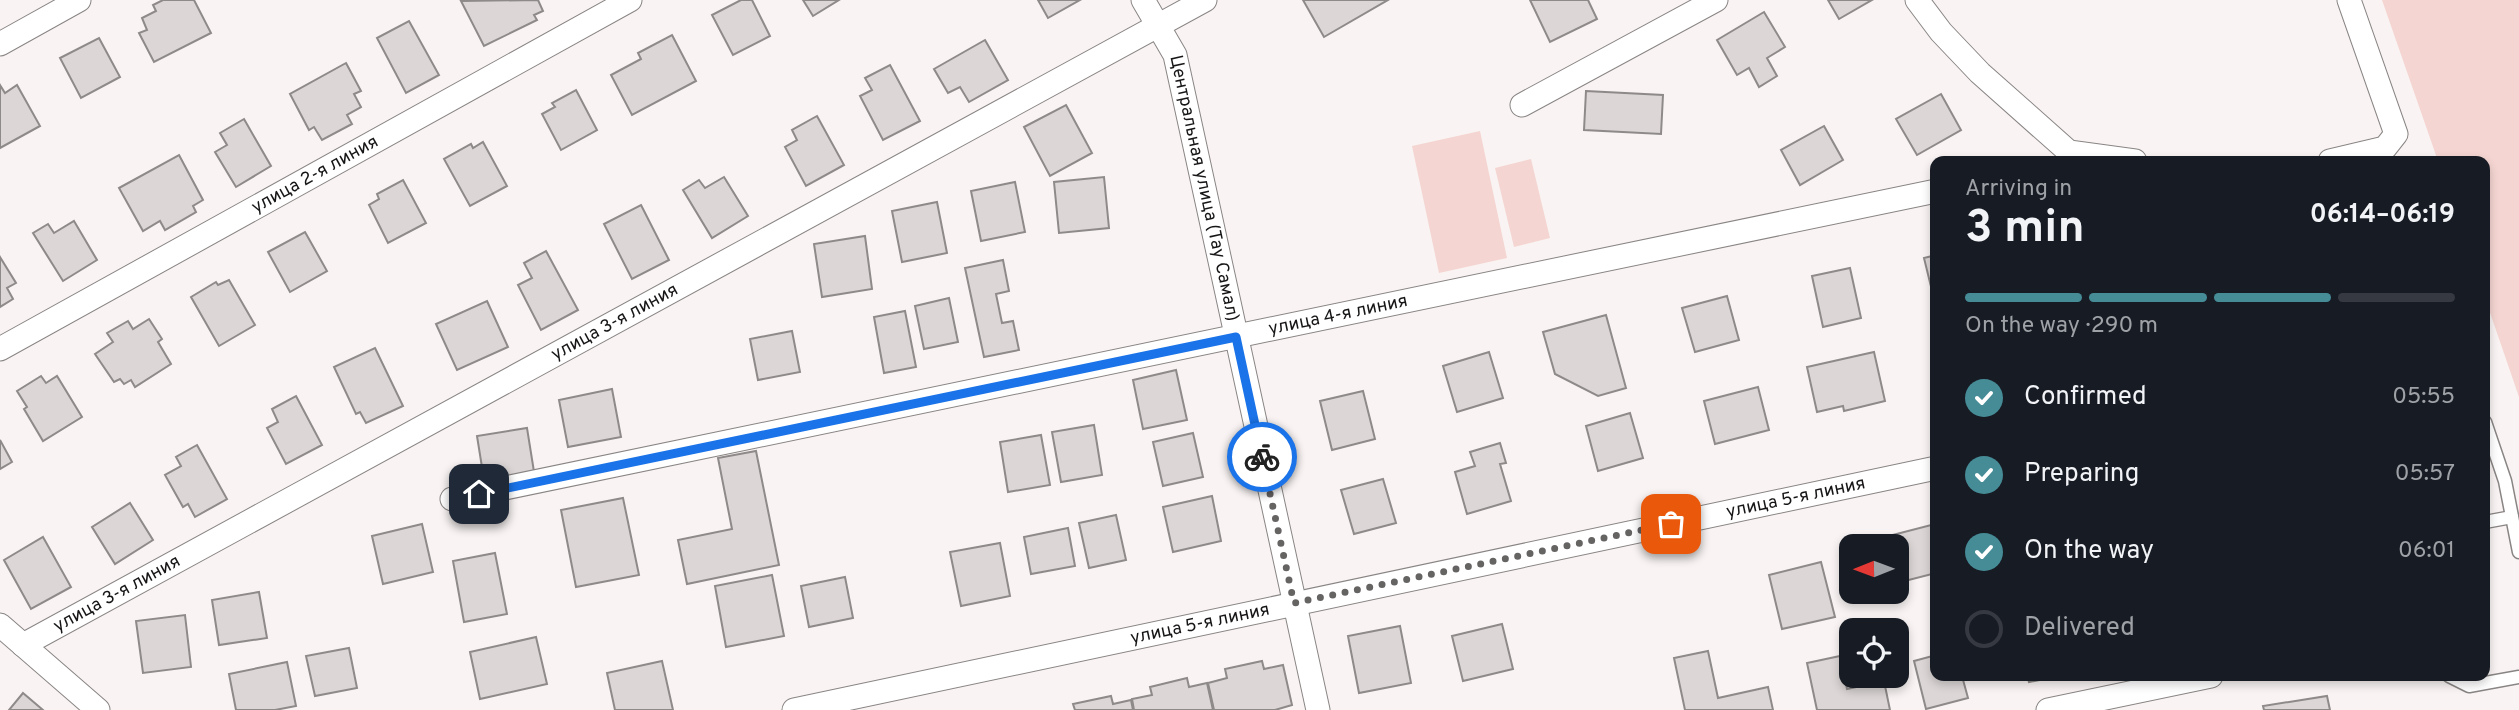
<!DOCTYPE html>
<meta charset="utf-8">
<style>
body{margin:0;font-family:Overpass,sans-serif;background:#20242c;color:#f1f3f6;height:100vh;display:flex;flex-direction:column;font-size:26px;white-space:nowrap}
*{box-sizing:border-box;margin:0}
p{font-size:23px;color:#9ea1a6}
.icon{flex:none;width:38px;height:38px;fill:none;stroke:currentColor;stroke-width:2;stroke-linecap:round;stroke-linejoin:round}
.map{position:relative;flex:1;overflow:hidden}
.details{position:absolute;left:1930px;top:156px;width:560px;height:525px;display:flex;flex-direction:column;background:#171b24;border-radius:14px;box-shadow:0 4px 10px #0003}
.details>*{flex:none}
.needle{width:46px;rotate:269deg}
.fabs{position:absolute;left:1839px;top:534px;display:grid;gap:14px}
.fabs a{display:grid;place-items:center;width:70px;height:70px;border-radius:14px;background:#171b24;box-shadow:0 4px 10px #0003;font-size:35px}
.pin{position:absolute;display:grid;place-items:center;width:60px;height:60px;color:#fff;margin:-30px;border-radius:14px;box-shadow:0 4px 10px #0006}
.courier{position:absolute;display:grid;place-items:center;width:70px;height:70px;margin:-35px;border:5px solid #1a73e8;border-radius:50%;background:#fff;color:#222;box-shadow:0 2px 9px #0007}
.head em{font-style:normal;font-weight:700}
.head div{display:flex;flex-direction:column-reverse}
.head{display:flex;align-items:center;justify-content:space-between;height:119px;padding:0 35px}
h1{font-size:46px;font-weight:700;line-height:52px}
.bar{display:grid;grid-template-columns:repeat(4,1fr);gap:10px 7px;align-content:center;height:84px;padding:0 35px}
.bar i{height:9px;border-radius:5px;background:#363941}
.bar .selected{background:#468c97}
.bar p{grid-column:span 4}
ol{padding:0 35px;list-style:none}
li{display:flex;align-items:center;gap:21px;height:77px}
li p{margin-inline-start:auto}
li .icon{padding:7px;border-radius:50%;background:#468c97;color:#fff;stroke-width:4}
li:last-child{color:#9ea1a6}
li i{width:38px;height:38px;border:4px solid #363941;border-radius:50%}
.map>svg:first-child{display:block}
</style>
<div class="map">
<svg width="2519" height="710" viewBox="0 0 2519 710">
<rect width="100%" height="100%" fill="#f9f4f3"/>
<g fill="#f4d5d1">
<polygon points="2382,0 2519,0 2519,397 2485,298 2485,161 2438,161"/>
<polygon points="1480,131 1507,258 1439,273 1412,146"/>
<polygon points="1531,159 1550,238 1514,247 1495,168"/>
</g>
<g fill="#dcd7d6" stroke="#8f8a8a" stroke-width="2">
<polygon points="163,0 194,0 211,33 154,62 139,33 147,30 142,18 156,11 153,5"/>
<polygon points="538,0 543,11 534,15 537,20 484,46 461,1"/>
<polygon points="741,0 752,0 770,36 733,55 712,15"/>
<polygon points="803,0 839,0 813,16"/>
<polygon points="1038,0 1080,0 1048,18"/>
<polygon points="1303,0 1388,0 1324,37"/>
<polygon points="1530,0 1588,0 1597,19 1550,42"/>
<polygon points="1828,0 1872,0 1839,19"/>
<polygon points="1764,12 1785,47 1767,58 1777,76 1759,87 1749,68 1737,75 1717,40"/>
<polygon points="409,21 439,75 406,93 377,38"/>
<polygon points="672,35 696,81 632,115 611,75 641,59 638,53"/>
<polygon points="99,38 120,77 81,98 60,58"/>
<polygon points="985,40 1008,80 969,102 960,87 948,93 934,69"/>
<polygon points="346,63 361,91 354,94 361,107 347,115 352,124 322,140 314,127 309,130 290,94"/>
<polygon points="890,65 920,121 883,140 860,96 872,90 865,78"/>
<polygon points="0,85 5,93 17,85 40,126 0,148"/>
<polygon points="576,90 597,130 561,150 542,114 555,107 552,103"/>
<polygon points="1586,91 1663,95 1661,134 1584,130"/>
<polygon points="1941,94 1961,130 1917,155 1896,119"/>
<polygon points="1066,105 1092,153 1050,176 1024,127"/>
<polygon points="817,116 844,165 806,186 785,147 797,140 792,130"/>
<polygon points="244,119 271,166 236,187 215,152 227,145 220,133"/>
<polygon points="1824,126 1843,160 1800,185 1781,150"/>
<polygon points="483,142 507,186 470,206 444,159 471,144 473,148"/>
<polygon points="179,155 203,200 193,206 196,212 165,230 160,221 143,231 119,188"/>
<polygon points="724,177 748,216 712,238 683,190 699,180 705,188"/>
<polygon points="1104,177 1109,228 1059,233 1054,182"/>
<polygon points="403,180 426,223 388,243 369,205 379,199 377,194"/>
<polygon points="1015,182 1025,232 981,241 971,191"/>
<polygon points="937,202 947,253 902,262 892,211"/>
<polygon points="641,205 669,260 632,279 604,224"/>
<polygon points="74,221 97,260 63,281 33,233 48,224 54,233"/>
<polygon points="305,232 327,271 290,292 268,252"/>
<polygon points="865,236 872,289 822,297 814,244"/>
<polygon points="546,251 578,310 541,330 518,285 532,278 524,263"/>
<polygon points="1936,255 1936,303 1935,303 1924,258"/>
<polygon points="0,257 16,283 7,288 13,299 0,307"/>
<polygon points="1003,260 1009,291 996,294 1002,323 1013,321 1019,350 984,357 965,268"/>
<polygon points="1850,268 1861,318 1823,327 1812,276"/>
<polygon points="229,280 255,325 219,346 191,297 216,282 218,285"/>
<polygon points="1727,296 1739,340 1695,352 1682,308"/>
<polygon points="949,298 958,342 924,349 915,306"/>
<polygon points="487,301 508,347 457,370 436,324"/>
<polygon points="905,311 916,367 884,373 874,317"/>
<polygon points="1606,315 1626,388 1598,396 1555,374 1543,332"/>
<polygon points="149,319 162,339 158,342 171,364 135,387 131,380 124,384 120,379 114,382 95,354 113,342 107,333 128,321 133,329"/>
<polygon points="792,331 800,372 758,380 750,339"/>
<polygon points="375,348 403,406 366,423 360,412 356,414 334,367"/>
<polygon points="1489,352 1503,398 1457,412 1443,366"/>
<polygon points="1874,352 1885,401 1844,411 1843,406 1817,412 1807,367"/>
<polygon points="1176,370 1187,420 1143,429 1133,380"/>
<polygon points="41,376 46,383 57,376 82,417 43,441 24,409 27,407 17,391"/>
<polygon points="1758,387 1769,430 1715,444 1704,401"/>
<polygon points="612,389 621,437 568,447 559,400"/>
<polygon points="1363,391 1375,439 1332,450 1320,401"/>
<polygon points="296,396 322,445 286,464 267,428 278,422 272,409"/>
<polygon points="1630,413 1643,458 1598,471 1586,426"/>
<polygon points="1094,425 1102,475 1061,482 1052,432"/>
<polygon points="527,428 535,478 485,486 477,436"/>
<polygon points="1193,433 1203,477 1163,486 1153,442"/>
<polygon points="1041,435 1050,485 1008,492 1000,442"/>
<polygon points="0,440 12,462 0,469"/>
<polygon points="1500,443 1506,463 1500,464 1511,501 1467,514 1455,472 1475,466 1470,452"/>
<polygon points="197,445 227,499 195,517 188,504 183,507 165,475 181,466 176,457"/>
<polygon points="756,451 779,565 687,584 678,540 732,529 718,458"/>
<polygon points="1383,479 1396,523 1354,534 1341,490"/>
<polygon points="1212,496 1221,541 1173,552 1163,507"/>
<polygon points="623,498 639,575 576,587 561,510"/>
<polygon points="130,503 153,540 115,564 92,527"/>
<polygon points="1116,515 1126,560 1089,568 1079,523"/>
<polygon points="422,524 433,572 383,584 372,536"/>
<polygon points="1935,524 1936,573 1897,583 1897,546 1883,546 1881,538"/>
<polygon points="1068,528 1075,566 1031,574 1024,537"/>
<polygon points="43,537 71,587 31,609 4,560"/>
<polygon points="1000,543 1010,596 961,606 950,552"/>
<polygon points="495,553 507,614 464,622 453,561"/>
<polygon points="1821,562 1835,617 1782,629 1769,575"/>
<polygon points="772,575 784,636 726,647 715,586"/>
<polygon points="845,577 853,618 809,627 801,586"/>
<polygon points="259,592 267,638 219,645 212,600"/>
<polygon points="185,615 191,667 143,673 136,621"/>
<polygon points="1502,624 1513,669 1463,681 1452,636"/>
<polygon points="1400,626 1411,683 1359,693 1348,636"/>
<polygon points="536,637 547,684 480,699 470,652"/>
<polygon points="349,648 357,688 315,696 306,656"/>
<polygon points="1708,651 1718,698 1768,687 1773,710 1685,710 1674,658"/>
<polygon points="1936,655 1936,676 1962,676 1968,698 1926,709 1914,661"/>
<polygon points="1840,656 1847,689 1884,681 1890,710 1817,710 1807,663"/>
<polygon points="662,661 673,710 615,710 607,673"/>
<polygon points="1262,661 1264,669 1283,665 1292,705 1275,710 1214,710 1208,683 1227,678 1225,669"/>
<polygon points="287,662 296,706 275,710 236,710 229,674"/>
<polygon points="2027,676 2061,676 2029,682"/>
<polygon points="1187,678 1189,687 1207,683 1213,710 1134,710 1132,699 1152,695 1150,687"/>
<polygon points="23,693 43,710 9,710"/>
<polygon points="1111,696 1113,704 1131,700 1133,710 1075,710 1073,704"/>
<polygon points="2327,696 2330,710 2264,710 2263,706"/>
</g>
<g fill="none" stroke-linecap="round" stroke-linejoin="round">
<g stroke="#898584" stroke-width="15">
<g id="lane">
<polyline points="2485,422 2505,481 2519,552"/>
<polyline points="2485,522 2512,517"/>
<polyline points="2449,676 2469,686 2519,677"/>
</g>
</g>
<g stroke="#898584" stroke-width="25">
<g id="street">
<path id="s1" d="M 1143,0 L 1175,55 L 1318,710"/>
<polyline points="1917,0 1941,32 1980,73 2069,152 2135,161"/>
<polyline points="0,44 79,0"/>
<polyline points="1522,105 1716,0"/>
<polyline points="2330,161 2385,148 2396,134 2349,0"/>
<path id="s2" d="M 0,349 L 630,0"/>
<path id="s3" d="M 452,499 L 1936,191"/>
<polyline points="0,625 98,710"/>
<path id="s4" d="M 23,645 L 1205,0"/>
<path id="s5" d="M 794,710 L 1936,468"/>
<polyline points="2048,710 2211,676"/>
</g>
</g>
<use href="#lane" stroke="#fff" stroke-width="12"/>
<use href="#street" stroke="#fff" stroke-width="23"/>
</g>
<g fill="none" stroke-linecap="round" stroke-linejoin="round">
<polyline stroke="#666363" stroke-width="7" stroke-dasharray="0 12.6" points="1262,457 1294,603 1671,524"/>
<polyline stroke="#1a73e8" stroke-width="9" points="479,494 1236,337 1262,457"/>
</g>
<g text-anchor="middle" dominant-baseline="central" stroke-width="5" stroke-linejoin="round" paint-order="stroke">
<g font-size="18" fill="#171515" stroke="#fff">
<text stroke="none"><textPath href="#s2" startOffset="360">улица 2-я линия</textPath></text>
<text stroke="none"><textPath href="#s1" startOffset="200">Центральная улица (Тау Самал)</textPath></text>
<text stroke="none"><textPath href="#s3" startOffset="905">улица 4-я линия</textPath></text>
<text stroke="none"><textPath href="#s4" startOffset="674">улица 3-я линия</textPath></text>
<text stroke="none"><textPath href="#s5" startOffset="1024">улица 5-я линия</textPath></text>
<text stroke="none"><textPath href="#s4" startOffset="107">улица 3-я линия</textPath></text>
<text stroke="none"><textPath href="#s5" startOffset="415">улица 5-я линия</textPath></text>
</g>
</g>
</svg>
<div class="fabs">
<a><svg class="needle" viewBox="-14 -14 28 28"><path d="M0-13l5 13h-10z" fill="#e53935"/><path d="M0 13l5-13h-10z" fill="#9ea1a6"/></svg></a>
<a><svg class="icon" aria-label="locate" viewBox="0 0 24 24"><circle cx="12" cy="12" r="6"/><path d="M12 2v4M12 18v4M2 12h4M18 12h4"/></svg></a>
</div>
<div class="pin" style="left:1671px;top:524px;background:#ea580c"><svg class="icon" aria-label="bag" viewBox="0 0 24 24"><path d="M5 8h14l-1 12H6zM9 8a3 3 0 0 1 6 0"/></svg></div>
<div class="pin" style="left:479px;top:494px;background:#1f2937"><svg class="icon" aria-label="home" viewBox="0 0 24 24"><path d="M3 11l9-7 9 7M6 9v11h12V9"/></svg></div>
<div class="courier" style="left:1262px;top:457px"><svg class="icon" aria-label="bike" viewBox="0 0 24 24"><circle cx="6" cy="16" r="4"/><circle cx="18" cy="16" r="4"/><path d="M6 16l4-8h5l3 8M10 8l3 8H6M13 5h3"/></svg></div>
<section class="details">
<div class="head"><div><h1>3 min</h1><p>Arriving in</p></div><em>06:14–06:19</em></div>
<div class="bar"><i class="selected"></i><i class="selected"></i><i class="selected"></i><i></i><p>On the way · 290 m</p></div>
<ol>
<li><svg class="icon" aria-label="check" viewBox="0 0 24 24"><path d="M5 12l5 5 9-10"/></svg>Confirmed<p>05:55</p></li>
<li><svg class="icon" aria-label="check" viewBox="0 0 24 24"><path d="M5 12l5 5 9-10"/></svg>Preparing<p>05:57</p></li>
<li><svg class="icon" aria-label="check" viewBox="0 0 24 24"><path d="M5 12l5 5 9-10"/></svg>On the way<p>06:01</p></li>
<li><i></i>Delivered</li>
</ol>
</section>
</div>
